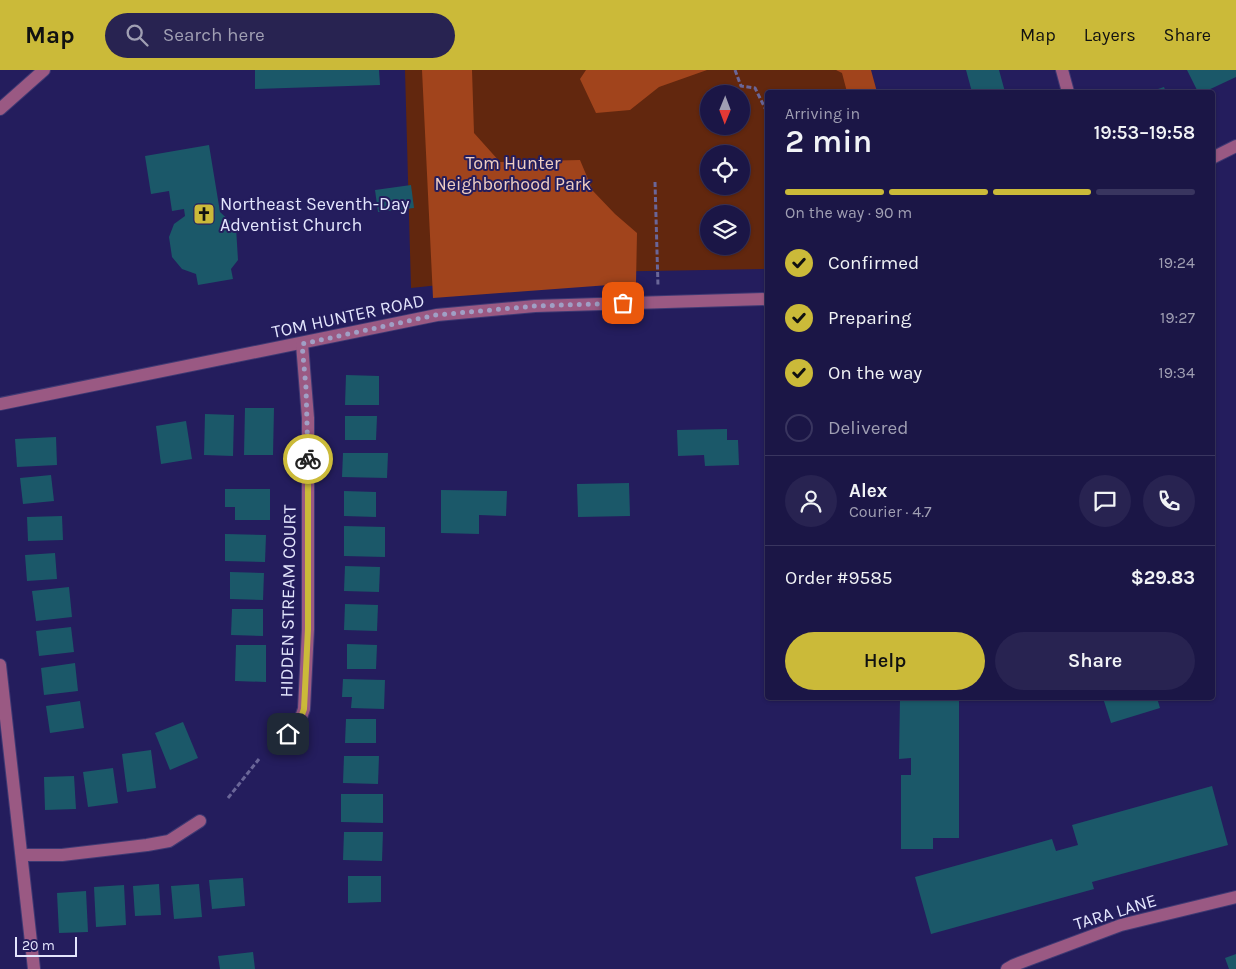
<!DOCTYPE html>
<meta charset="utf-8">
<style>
body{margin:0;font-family:Karla,sans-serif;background:#282351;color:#f1f3f6;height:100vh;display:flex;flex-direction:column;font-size:19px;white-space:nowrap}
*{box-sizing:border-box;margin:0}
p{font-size:16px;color:#a09fb3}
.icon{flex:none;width:28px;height:28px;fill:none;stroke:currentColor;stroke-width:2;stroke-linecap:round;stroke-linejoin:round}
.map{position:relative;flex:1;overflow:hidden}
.panel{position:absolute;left:765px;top:20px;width:450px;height:610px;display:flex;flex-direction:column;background:#1b1646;border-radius:5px;box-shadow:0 1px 4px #0004,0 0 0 1px #39355f}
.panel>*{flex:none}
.needle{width:32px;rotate:181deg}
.tools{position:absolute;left:700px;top:15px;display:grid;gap:10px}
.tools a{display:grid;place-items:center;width:50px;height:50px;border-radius:50%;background:#1b1646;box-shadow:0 1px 4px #0004,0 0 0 1px #39355f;font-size:25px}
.scale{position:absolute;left:15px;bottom:12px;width:62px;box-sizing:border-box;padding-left:5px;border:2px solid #e3e5fd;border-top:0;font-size:14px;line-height:18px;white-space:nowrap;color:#e3e5fd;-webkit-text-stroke:4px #241d5d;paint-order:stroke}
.pin{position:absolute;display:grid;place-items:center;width:42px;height:42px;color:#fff;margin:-21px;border-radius:10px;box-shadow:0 2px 8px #0006}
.courier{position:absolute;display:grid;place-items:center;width:50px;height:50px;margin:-25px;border:4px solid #cbba39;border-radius:50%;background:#fff;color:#222;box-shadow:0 1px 6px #0007}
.head em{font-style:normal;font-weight:600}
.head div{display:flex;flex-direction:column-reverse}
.head{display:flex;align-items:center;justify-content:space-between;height:85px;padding:0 20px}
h1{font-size:32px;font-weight:600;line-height:38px}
.bar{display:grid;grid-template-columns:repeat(4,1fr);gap:8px 5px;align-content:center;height:60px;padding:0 20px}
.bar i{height:6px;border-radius:4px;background:#39355f}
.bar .active{background:#cbba39}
.bar p{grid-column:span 4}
.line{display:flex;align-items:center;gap:12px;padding:0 20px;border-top:1px solid #39355f}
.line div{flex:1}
.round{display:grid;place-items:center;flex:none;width:52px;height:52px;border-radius:26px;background:#282351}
ol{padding:0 20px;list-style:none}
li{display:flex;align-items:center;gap:15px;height:55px}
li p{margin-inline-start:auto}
li .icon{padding:5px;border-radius:50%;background:#cbba39;color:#111;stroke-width:4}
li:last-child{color:#a09fb3}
li i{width:28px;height:28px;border:2px solid #39355f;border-radius:50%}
.primary-button{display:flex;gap:10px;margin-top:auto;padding:10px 20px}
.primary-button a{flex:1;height:58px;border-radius:30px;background:#cbba39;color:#111;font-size:20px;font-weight:600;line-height:58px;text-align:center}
.primary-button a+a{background:#282351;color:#f1f3f6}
header{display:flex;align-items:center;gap:30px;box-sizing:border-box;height:70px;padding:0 25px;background:#cbba39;color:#111}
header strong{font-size:24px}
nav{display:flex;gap:28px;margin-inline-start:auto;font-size:18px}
.search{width:350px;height:45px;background:#282351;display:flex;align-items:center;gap:12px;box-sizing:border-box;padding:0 18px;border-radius:28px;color:#a09fb3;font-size:19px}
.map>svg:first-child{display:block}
</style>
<header>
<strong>Map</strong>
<div class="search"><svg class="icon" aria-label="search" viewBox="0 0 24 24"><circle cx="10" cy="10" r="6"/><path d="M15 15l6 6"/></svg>Search here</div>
<nav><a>Map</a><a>Layers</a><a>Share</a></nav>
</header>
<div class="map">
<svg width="1236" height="899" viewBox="0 0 1236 899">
<rect width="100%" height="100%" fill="#241d5d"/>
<path fill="#62270e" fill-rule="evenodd" d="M 405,0 L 867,0 L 874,22 L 768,22 L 767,199 L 589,202 L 514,207 L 411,218 ZM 709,24 L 741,24 L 741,56 L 709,56 ZM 709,84 L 741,84 L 741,116 L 709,116 ZM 709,144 L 741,144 L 741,176 L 709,176 Z"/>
<g fill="#a1441c">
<polygon points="422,0 472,0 474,63 500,92 580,90 593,121 615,144 637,163 636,213 433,228"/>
<polygon points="586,0 707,0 659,17 630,40 596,43 580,9"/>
<polygon points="836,0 871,0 877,22 847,22 842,3"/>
</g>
<g fill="#1b5869">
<polygon points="255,0 379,0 380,15 255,19"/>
<polygon points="966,0 999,0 1005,22 972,22"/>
<polygon points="1187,0 1236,0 1236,7 1204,22 1198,22"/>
<polygon points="1164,17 1166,22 1149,22"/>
<polygon points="209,75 220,142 236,157 238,190 231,199 233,209 198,215 196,204 182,199 172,187 169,167 174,154 185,146 184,139 172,141 169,121 151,124 145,86"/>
<polygon points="411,115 414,138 378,142 375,120"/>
<polygon points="346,305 379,306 379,335 345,335"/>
<polygon points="245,338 274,338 273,385 244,385"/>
<polygon points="205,344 234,345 233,386 204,385"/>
<polygon points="345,346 377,346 376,370 345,370"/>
<polygon points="186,351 192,389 161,394 156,356"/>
<polygon points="727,359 727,370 738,370 739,395 705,396 704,385 678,386 677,360"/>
<polygon points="56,367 57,395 17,397 15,369"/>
<polygon points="343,383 388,383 387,408 342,407"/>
<polygon points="51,405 54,431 23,434 20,408"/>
<polygon points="629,413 630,446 578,447 577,414"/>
<polygon points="225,419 270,419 270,450 235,450 235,437 225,437"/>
<polygon points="441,420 507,421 506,446 479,445 479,464 441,463"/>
<polygon points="344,421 376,422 376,447 344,446"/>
<polygon points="62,446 63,470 28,471 27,447"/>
<polygon points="344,456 385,457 385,487 344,486"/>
<polygon points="225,464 266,465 265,492 225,491"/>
<polygon points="55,483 57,509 27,511 25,485"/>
<polygon points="345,496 380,497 379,522 344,521"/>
<polygon points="230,502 264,503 263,530 230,529"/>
<polygon points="69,517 72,547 36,551 32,521"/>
<polygon points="345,534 378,535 377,561 344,560"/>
<polygon points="232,539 263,539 263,566 231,565"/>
<polygon points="71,557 74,582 39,586 36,561"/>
<polygon points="347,574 377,575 376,599 347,599"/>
<polygon points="236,575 266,575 266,612 235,611"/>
<polygon points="75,593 78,621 44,625 41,598"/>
<polygon points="343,609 385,610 384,639 351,638 352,627 342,627"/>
<polygon points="900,628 959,628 959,768 933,768 933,779 901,779 901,705 911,705 911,688 899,689"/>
<polygon points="1103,628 1157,628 1160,638 1111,653"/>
<polygon points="80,631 84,658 50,663 46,636"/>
<polygon points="346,649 376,649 376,673 345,673"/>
<polygon points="183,652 198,688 170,700 155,663"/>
<polygon points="151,680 156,718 127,722 122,684"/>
<polygon points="344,686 379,686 378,714 343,713"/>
<polygon points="113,698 118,733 88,737 83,702"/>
<polygon points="74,706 76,739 45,740 44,707"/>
<polygon points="1212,716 1228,775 1092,812 1094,819 931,864 915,807 1052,769 1056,781 1078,775 1072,755"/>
<polygon points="341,724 383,724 383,753 341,752"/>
<polygon points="344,762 383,762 382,791 343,790"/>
<polygon points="348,806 381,806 381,832 348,833"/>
<polygon points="243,808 245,836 212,839 209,810"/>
<polygon points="159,814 161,845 135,846 133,816"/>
<polygon points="199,814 202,847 174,849 171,816"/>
<polygon points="124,815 126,855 96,857 94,817"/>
<polygon points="86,821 88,862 59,863 57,823"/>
<polygon points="253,882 255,899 220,899 218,886"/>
<polygon points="1236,884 1236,899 1229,899 1225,888"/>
</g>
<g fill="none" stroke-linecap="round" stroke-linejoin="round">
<g stroke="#3f3973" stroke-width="14">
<g id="minor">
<polyline points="1062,0 1068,22"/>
<polyline points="0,39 44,0"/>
<polyline points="1212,88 1236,76"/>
<polyline points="0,334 437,245 535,236 768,229"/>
<polyline points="0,595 34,899"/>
<polyline points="288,664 300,650 304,639 308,559 308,348 302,274"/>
<polyline points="22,785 62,785 147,775 169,771 200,751"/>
<polyline points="1007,899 1014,895 1121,855 1236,827"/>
</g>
</g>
<g stroke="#6a6698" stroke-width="3" stroke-dasharray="5 2.5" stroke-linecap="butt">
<polyline points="735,0 741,16 755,18 768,44"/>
<polyline points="655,112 658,216"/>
<polyline points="228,728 259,689"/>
</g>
<use href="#minor" stroke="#9a5983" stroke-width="12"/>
</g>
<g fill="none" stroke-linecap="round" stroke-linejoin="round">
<polyline stroke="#a09fc5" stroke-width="5" stroke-dasharray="0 9" points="308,389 306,318 302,274 436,245 535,236 623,233"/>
<polyline stroke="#cbba39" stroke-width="6" points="288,664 300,650 304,639 308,559 308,389"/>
</g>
<defs>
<g id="church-square" transform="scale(1.125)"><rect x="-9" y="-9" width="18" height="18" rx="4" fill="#cbba39" stroke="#241d5d"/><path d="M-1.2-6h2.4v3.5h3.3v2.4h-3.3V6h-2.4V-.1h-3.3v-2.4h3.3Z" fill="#111"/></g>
</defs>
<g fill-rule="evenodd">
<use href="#church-square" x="204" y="144"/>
</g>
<g text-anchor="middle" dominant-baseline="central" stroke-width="4" stroke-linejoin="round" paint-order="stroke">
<g font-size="18" fill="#eecec3" stroke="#241d5d">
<text x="513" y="93">Tom Hunter<tspan x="513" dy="21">Neighborhood Park</tspan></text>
</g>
<g font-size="18" fill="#e3e5fd" stroke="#241d5d" text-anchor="start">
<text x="220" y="134">Northeast Seventh-Day<tspan x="220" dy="21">Adventist Church</tspan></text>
</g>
<g font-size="18" fill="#e3e5fd" stroke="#241d5d">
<text transform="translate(348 246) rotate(-12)">TOM HUNTER ROAD</text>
<text transform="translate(288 531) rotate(-89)">HIDDEN STREAM COURT</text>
<text transform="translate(1115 842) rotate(-17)">TARA LANE</text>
</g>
</g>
</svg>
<div class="tools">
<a><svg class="needle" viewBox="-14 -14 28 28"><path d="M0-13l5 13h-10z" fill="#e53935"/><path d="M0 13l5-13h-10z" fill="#a09fb3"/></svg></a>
<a><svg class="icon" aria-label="locate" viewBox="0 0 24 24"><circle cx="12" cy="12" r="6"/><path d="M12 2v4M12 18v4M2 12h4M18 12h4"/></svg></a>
<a><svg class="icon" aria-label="layers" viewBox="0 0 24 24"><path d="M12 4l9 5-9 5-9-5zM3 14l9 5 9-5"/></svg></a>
</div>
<div class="scale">20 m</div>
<div class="pin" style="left:623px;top:233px;background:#ea580c"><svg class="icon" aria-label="bag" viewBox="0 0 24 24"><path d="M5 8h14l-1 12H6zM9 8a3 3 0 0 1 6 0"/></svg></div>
<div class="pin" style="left:288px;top:664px;background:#1f2937"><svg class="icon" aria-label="home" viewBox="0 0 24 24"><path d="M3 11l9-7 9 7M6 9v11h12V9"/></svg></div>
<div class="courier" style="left:308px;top:389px"><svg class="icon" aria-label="bike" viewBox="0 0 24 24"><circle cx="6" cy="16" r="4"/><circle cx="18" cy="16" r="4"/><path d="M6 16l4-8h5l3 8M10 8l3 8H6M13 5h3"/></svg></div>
<section class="panel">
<div class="head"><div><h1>2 min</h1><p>Arriving in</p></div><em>19:53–19:58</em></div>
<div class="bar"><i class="active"></i><i class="active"></i><i class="active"></i><i></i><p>On the way · 90 m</p></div>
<ol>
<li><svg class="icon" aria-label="check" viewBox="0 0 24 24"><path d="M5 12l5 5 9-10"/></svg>Confirmed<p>19:24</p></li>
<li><svg class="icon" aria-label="check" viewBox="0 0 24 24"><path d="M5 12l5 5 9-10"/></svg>Preparing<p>19:27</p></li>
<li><svg class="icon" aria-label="check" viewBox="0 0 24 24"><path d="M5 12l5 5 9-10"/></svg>On the way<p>19:34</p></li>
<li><i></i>Delivered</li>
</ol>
<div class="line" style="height:90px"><a class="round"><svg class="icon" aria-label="person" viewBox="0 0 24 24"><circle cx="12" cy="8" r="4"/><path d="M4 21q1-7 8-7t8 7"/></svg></a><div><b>Alex</b><p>Courier · 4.7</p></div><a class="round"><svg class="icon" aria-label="chat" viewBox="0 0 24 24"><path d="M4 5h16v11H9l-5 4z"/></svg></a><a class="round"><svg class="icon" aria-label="phone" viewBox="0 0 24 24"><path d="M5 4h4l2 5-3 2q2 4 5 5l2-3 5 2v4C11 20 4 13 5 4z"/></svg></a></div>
<div class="line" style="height:65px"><div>Order #9585</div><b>$29.83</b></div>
<div class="primary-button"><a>Help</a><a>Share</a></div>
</section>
</div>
